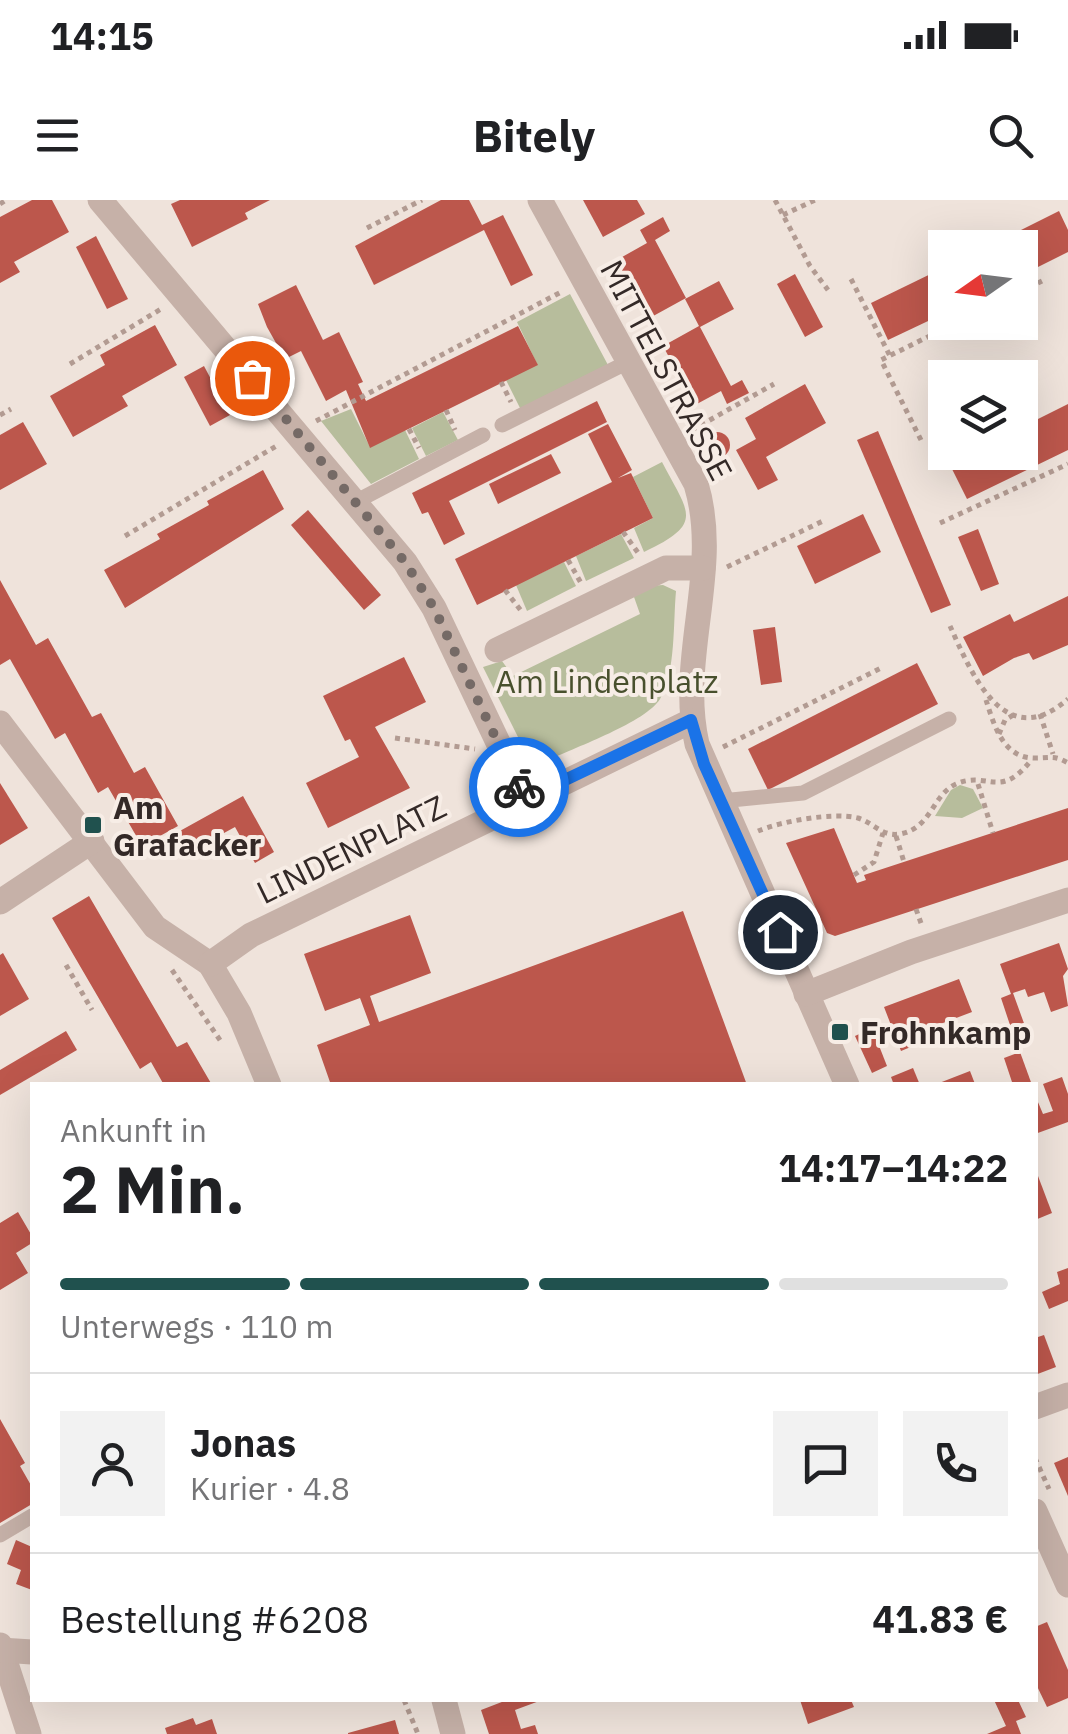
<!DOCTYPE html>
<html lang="de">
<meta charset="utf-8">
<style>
body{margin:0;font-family:"IBM Plex Sans",sans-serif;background:#f2f2f2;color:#202124;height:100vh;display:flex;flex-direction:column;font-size:38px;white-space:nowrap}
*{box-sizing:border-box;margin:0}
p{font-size:32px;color:#757577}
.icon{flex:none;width:55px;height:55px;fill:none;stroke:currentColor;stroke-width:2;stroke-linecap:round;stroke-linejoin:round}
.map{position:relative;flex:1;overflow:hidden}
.details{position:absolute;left:30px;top:882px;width:1008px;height:620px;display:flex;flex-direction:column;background:#fff;border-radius:0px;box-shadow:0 10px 40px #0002}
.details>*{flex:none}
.needle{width:65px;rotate:256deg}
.tools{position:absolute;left:928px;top:30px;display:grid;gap:20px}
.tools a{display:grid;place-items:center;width:110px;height:110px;border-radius:0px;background:#fff;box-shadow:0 10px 40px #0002;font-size:50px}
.pin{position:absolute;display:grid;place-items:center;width:85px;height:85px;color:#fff;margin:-42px;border:5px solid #fff;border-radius:50%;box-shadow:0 2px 10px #0007}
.courier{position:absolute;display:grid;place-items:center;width:100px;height:100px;margin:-50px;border:8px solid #1a73e8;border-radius:50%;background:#fff;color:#222;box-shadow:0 2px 12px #0007}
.summary em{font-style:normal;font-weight:700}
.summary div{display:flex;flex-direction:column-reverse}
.summary{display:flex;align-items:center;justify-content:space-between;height:170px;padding:0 30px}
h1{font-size:65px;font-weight:700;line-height:75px}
.bar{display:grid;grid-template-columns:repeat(4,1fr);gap:15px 10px;align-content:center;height:120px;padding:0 30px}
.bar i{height:12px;border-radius:8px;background:#e0e0e0}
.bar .active{background:#20514e}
.bar p{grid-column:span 4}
.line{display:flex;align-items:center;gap:25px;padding:0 30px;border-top:2px solid #e0e0e0}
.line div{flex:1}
.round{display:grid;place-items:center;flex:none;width:105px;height:105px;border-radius:0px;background:#f2f2f2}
.status{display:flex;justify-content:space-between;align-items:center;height:70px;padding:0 50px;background:#fff;direction:ltr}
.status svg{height:28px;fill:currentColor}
header{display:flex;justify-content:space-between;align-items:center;height:130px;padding:0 30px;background:#fff;font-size:45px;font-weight:700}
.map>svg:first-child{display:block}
</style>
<div class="status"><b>14:15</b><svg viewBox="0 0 49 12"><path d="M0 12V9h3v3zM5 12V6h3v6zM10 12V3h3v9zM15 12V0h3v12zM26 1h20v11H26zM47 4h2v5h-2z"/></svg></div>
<header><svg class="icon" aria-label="menu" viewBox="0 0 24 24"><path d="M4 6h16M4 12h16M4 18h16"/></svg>Bitely<svg class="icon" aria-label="search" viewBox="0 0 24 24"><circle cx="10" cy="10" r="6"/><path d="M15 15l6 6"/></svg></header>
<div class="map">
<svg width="1068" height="1534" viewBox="0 0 1068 1534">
<rect width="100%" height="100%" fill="#efe3db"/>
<g fill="#b7bd9c">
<polygon points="570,94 608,165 521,210 506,180 537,164 517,122"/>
<polygon points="351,209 370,247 405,230 419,259 371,284 321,221"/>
<polygon points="443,212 458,240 426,256 412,228"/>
<path d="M 662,262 C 689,314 705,323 644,352 L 634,328 L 653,318 L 633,277 Z"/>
<polygon points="621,334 634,358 586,381 576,356"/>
<polygon points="564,362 576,386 527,411 516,385"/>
<path d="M 663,385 L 676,391 C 673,423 676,472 660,499 C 646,522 576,547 551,559 L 534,559 L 523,547 L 483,467 L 502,461 L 513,476 L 640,414 L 634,397 L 648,386 Z"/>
<polygon points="960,585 973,589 983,608 962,618 935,616 951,590"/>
</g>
<g fill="#bc574c">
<polygon points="32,0 52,0 69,32 14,62 20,72 0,83 0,17"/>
<polygon points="180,0 270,0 245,13 248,19 192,47 171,4"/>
<polygon points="441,0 469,0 482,25 503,15 533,75 511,86 484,30 374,85 355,46"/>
<polygon points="583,0 637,0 645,14 603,37"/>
<polygon points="1059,11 1068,30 1068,52 1020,76 1020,48 985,48"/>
<polygon points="663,17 670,31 655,40 686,98 646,120 615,61 647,43 640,30"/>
<polygon points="96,36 128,99 107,109 76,47"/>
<polygon points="945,67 945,113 888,140 871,103"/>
<polygon points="795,74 823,127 805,137 777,84"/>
<polygon points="719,81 734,109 700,127 731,186 742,180 749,193 727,204 721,191 695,205 663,146 699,126 685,99"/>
<polygon points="296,85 323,140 339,132 363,182 358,184 366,201 518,126 538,165 370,248 346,190 326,201 301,151 285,159 267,127 258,104"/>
<polygon points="155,125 177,165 122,196 128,206 73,237 50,196 105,165 100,155"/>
<polygon points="204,166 230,215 210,226 184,177"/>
<polygon points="805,184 826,223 766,257 778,280 758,290 736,250 756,239 745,218"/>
<polygon points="597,201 607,222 449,301 465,334 444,345 428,312 422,314 412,293"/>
<polygon points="1068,204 1068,250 967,299 949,263 970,252 1020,252 1020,228"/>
<polygon points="23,222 47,264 0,290 0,235"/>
<polygon points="608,224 632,270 618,278 631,273 653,318 477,405 455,359 612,282 588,234"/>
<polygon points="878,231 951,405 931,413 857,240"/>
<circle cx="717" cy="245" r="13"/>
<polygon points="551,254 561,273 498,304 489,284"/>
<polygon points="263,270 284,309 125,408 104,370 160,339 157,334 209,305 207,301"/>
<polygon points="308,310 381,395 364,410 291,325"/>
<polygon points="863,314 881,352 815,384 797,346"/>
<polygon points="978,329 999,384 981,391 958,337"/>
<polygon points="0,380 36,445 48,438 92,517 101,513 134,573 145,567 178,626 142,646 108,587 98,593 65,533 55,539 10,459 0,465"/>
<polygon points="1068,396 1068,445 1033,460 1029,453 1014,458 983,476 963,437 1010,414 1014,422"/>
<polygon points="775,427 782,482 761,485 753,430"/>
<polygon points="404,457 426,502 375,527 410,588 328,628 306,583 359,557 350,539 345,541 323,496"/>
<polygon points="917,463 938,504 768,590 748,549"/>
<polygon points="0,583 28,628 0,645"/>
<polygon points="243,596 274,652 255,663 235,627 180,657 169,637"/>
<polygon points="1068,608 1068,660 835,736 827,733 786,643 834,628 857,683 866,680 864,675"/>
<polygon points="89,696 177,847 187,842 212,885 164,885 151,862 140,869 52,718"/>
<polygon points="683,711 747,885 331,885 317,845 370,825 360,798 325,811 304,754 410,715 431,773 370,796 379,822"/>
<polygon points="1059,743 1068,769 1063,776 1068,806 1051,812 1044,792 1028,797 1025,789 1013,793 1025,826 1012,831 1001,798 1011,794 1000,764"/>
<polygon points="3,753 29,799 0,816 0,755"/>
<polygon points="959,779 972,812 914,834 918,844 901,851 884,807"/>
<polygon points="872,828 887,866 872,873 855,836"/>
<polygon points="66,831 77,850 0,895 0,870"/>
<polygon points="1020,852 1032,885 1013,885 1004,858"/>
<polygon points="913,868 920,885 894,885 891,877"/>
<polygon points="970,871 975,884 934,885"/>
<polygon points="1062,877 1068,894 1068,922 1035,934 1035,895 1043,914 1053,911 1043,884"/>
<polygon points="1038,976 1052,1013 1035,1020 1035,978"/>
<polygon points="18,1012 32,1036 32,1043 16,1053 28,1073 0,1090 0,1023"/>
<polygon points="1068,1068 1068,1101 1049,1109 1042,1092 1060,1084 1057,1072"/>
<polygon points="1044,1135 1056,1167 1035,1175 1035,1138"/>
<polygon points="0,1219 25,1263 20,1266 32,1287 32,1304 0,1323"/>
<polygon points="1068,1257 1068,1296 1054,1263"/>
<polygon points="16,1340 32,1347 32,1390 16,1384 21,1370 7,1364"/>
<polygon points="1047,1422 1068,1470 1068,1498 1047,1507 1035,1482 1035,1427"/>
<polygon points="507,1500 542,1500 515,1510 521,1529 535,1525 538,1534 489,1534 481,1510"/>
<polygon points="800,1500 851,1500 854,1507 808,1524"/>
<polygon points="994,1500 1018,1500 1026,1517 1016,1521 1021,1534 987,1534 1006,1526"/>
<polygon points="193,1518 196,1525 212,1519 217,1534 167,1534 165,1528"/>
<polygon points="395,1520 399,1534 348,1534 348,1533"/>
</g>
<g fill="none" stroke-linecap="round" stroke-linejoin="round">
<g stroke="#b29b92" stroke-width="5" stroke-dasharray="5 5" stroke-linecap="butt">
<polyline points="775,0 810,66 828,90"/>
<polyline points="0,4 6,0"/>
<polyline points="783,15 815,0"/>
<polyline points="367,28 422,0"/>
<polyline points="851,79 890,156"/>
<polyline points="1020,92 1042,81"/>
<polyline points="70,164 161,109"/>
<polyline points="501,182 511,202"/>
<polyline points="446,210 455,230"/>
<polyline points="0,215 11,209"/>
<polyline points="316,221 563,91"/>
<polyline points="409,229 419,248"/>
<polyline points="692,230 774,184"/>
<polyline points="921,240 881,160 958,122"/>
<polyline points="940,323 1068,264"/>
<polyline points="623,332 639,354"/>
<polyline points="125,336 278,245"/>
<polyline points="568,360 581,383"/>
<polyline points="727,367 823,321"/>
<polyline points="505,390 522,412"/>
<path d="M 950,426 C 971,472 1004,555 1068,499"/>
<path d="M 986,500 C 994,525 1003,559 1036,558 C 1052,558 1054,555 1068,563"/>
<polyline points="1040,514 1053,554"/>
<polyline points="999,534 1005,520 1015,514"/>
<polyline points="395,538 475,549"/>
<polyline points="723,547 883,467"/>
<polyline points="978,584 993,633"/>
<path d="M 758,631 C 782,621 833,612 858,618 C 874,623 882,637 900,634 C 932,628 932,595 956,584 C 988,570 1000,601 1032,559"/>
<polyline points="896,636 904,662"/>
<polyline points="854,675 874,662 883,633"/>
<polyline points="916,709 922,726"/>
<polyline points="66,765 92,810"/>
<polyline points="172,770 222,843"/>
<polyline points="1035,1258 1049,1289"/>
<polyline points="404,1500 418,1534"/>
</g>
<g stroke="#c6b1a8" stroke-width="15">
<polyline points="502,225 628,162"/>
<polyline points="357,301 483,235"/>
<polyline points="721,601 803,593 949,519"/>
<polyline points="0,1335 32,1316"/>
</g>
<g stroke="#c6b1a8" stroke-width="25">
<polyline points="100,0 405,362 434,408 525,599"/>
<path d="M 540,0 L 696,284 C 722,369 677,457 697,544 L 847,885"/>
<polyline points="497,450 666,368 703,368"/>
<polyline points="0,523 155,727 210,764 239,813 269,885"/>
<polyline points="0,702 92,641"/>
<polyline points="210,764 251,735 691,521"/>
<polyline points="806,794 911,752 1068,700"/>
<polyline points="1035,1207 1068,1195"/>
<polyline points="1035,1311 1068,1385"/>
<polyline points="0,1445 29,1534"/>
<polyline points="0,1450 32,1452"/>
<polyline points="444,1500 453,1534"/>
</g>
</g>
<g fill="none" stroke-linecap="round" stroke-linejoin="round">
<polyline stroke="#756a66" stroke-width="10" stroke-dasharray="0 18" points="252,178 405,362 434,408 519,587"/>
<polyline stroke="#1a73e8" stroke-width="12" points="519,587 525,599 691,520 704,564 780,732"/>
</g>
<g fill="#20514e" stroke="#f7ede6" stroke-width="4">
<rect x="83" y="615" width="20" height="20" rx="5"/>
<rect x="830" y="822" width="20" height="20" rx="5"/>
</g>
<g text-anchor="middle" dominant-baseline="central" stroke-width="8" stroke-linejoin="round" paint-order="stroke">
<g font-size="32" fill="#332927" stroke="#f7ede6">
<text transform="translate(667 170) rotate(62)">MITTELSTRASSE</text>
<text transform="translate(351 649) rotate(-26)">LINDENPLATZ</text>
</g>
<g font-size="32" fill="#48502d" stroke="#f7ede6">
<text x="607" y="481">Am Lindenplatz</text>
</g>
<g font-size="32" font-weight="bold" fill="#332927" stroke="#f7ede6" text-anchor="start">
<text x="113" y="607">Am<tspan x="113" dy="37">Grafacker</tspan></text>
<text x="860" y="832">Frohnkamp</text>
</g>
</g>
</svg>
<div class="tools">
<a><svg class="needle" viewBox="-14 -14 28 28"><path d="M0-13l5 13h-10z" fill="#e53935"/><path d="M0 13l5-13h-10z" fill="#757577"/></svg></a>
<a><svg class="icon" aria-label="layers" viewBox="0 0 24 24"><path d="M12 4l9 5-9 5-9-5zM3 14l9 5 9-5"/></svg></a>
</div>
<div class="pin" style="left:252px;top:178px;background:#ea580c"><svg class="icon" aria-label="bag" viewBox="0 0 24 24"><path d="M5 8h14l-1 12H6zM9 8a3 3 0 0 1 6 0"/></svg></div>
<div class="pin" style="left:780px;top:732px;background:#1f2937"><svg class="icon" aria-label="home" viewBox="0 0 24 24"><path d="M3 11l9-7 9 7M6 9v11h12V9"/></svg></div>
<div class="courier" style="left:519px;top:587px"><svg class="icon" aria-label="bike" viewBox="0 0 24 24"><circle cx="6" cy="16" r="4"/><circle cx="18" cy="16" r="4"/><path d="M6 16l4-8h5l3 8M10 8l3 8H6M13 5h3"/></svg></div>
<section class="details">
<div class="summary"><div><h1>2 Min.</h1><p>Ankunft in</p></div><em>14:17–14:22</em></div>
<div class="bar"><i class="active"></i><i class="active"></i><i class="active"></i><i></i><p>Unterwegs · 110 m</p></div>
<div class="line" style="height:180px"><a class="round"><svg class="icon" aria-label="person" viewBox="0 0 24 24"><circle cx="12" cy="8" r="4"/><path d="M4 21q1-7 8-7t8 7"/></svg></a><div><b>Jonas</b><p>Kurier · 4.8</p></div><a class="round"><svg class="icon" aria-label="chat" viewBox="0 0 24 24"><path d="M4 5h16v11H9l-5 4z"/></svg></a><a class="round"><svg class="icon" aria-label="phone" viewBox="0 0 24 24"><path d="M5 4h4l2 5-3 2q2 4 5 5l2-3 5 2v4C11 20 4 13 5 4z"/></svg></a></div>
<div class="line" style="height:130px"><div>Bestellung #6208</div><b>41.83 €</b></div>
</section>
</div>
